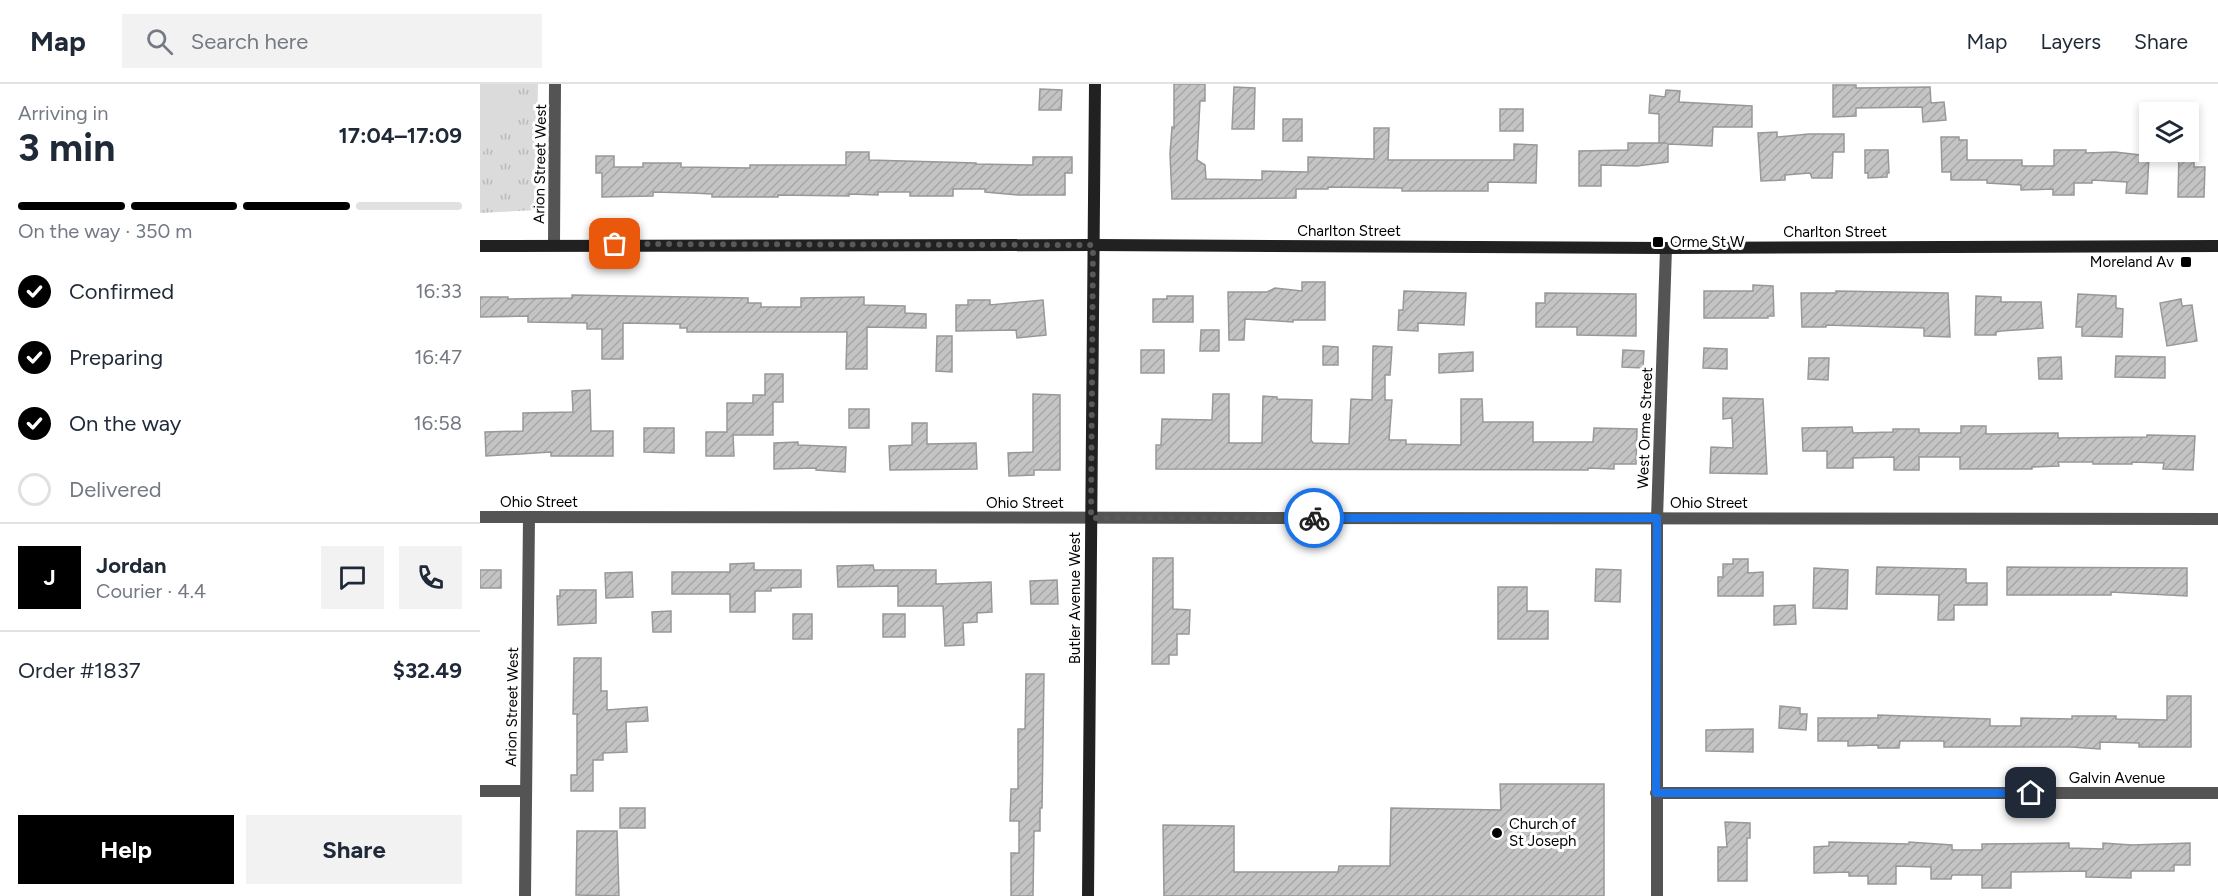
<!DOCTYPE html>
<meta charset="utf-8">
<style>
body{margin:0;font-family:Figtree,sans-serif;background:#f2f2f3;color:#1f2937;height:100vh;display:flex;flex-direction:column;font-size:22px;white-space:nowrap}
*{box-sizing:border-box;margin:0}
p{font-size:20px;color:#747a83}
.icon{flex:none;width:33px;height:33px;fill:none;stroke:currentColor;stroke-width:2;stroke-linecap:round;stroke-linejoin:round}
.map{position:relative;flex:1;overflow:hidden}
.side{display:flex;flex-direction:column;background:#fff;width:480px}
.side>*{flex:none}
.fabs{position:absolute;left:1659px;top:18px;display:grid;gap:12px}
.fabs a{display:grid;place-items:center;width:60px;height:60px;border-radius:0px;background:#fff;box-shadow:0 3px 9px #0003;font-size:30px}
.pin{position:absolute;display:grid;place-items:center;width:51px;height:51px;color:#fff;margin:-26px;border-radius:12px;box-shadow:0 3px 9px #0006}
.courier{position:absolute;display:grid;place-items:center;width:60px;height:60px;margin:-30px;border:4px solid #1a73e8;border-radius:50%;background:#fff;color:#222;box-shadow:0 2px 8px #0007}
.overview em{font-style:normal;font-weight:700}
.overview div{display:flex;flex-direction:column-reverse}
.overview{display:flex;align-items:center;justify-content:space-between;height:102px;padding:0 18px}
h1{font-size:39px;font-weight:700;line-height:45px}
.bar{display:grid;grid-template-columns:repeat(4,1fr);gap:9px 6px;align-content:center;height:72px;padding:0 18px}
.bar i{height:8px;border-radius:4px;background:#e0e1e3}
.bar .current{background:#000}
.bar p{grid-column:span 4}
.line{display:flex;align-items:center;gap:15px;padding:0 18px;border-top:2px solid #e0e1e3}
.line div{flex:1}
.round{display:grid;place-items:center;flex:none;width:63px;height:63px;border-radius:0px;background:#f2f2f3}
ol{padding:0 18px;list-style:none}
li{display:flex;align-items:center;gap:18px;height:66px}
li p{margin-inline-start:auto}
li .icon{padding:6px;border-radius:50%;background:#000;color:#fff;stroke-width:4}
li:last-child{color:#747a83}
li i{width:33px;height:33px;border:3px solid #e0e1e3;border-radius:50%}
.cta{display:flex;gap:12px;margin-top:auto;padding:12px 18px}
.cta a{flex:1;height:69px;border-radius:0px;background:#000;color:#fff;font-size:24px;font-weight:700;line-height:69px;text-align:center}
.cta a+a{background:#f2f2f3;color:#1f2937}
header{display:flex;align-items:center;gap:36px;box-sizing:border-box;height:84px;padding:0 30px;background:#fff;border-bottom:2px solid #e0e1e3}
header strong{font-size:28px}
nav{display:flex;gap:33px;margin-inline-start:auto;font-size:21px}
.search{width:420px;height:54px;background:#f2f2f3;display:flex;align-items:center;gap:15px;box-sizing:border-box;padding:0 21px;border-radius:0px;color:#747a83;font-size:22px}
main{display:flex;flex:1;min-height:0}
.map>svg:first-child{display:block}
</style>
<header>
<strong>Map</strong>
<div class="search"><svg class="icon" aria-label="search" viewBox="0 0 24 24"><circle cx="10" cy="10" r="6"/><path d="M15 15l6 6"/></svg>Search here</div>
<nav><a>Map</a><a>Layers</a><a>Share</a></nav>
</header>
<main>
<section class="side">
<div class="overview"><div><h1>3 min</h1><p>Arriving in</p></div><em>17:04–17:09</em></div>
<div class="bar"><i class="current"></i><i class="current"></i><i class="current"></i><i></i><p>On the way · 350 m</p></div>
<ol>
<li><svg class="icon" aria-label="check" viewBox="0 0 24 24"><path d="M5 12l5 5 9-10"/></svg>Confirmed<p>16:33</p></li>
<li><svg class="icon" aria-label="check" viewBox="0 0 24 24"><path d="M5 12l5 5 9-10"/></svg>Preparing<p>16:47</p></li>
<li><svg class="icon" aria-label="check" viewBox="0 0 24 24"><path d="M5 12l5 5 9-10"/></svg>On the way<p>16:58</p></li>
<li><i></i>Delivered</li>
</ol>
<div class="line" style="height:108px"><b class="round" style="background:#000;color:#fff">J</b><div><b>Jordan</b><p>Courier · 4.4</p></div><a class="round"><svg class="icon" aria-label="chat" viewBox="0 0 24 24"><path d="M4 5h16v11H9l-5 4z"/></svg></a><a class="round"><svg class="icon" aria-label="phone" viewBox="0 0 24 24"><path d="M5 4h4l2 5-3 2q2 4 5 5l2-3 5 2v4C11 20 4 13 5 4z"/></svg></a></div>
<div class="line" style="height:78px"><div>Order #1837</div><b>$32.49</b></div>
<div class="cta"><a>Help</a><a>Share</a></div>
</section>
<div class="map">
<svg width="1738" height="812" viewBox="0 0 1738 812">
<defs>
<pattern id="park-tufts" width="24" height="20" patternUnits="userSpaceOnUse" patternTransform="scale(1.5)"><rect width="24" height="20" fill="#dbdbdb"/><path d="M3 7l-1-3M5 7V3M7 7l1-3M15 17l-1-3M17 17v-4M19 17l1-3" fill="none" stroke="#bababa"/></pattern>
<pattern id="building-hatch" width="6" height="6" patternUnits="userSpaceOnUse" patternTransform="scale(1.5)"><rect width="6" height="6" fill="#c4c4c4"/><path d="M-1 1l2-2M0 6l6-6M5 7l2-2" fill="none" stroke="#a7a7a7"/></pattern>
</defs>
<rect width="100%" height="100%" fill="#fff"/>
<polygon fill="url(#park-tufts)" points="0,0 58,0 56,126 0,129"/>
<path fill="#dbdbdb" d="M 0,0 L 40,0 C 32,27 20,50 0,71 Z"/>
<g fill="url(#building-hatch)" stroke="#989898" stroke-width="1.5">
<polygon points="694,0 725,0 725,17 720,17 717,76 725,81 726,95 782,96 782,87 828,88 828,73 894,75 894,44 909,44 908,76 1034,76 1034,60 1057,61 1056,99 1008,98 1008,107 922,107 922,104 848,103 848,105 816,105 816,114 692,115 690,70 692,43 694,44"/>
<polygon points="1353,1 1376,1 1376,4 1450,3 1451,19 1464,18 1466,36 1443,38 1442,23 1376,24 1376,32 1353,33"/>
<polygon points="754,3 775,4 774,45 752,45"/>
<polygon points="560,5 582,6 581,26 559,26"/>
<polygon points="1186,6 1200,7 1199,18 1272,22 1272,43 1233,43 1232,62 1188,60 1188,78 1157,82 1121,81 1121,102 1099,102 1099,67 1148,66 1148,59 1187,59 1179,59 1179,30 1169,29 1170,11 1185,13"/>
<rect x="1020" y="25" width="23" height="22"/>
<rect x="803" y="35" width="19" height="22"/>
<polygon points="1297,48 1297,53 1329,50 1364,50 1364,68 1353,68 1352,94 1332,94 1330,89 1305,91 1305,96 1281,97 1278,49"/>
<polygon points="1461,53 1479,53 1479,56 1487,56 1487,76 1542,76 1542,82 1574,82 1574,66 1606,66 1606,69 1635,68 1669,72 1667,110 1646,109 1647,98 1612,96 1612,99 1594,99 1594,111 1573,111 1573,105 1541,106 1541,101 1507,99 1507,96 1471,96 1471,88 1462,88"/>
<polygon points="1385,66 1408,66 1409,89 1407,89 1407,93 1388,94 1388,89 1385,89"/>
<polygon points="366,68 389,68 389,76 496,79 496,80 553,81 553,73 592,73 592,89 585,89 585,111 538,111 505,108 505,105 473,105 473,112 430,112 430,108 398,108 398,111 369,110 369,112 298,111 298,113 232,113 232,110 212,109 173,108 173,112 122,113 122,89 116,89 116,72 134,72 134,83 163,83 163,79 201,79 201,83 270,84 270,81 366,81"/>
<polygon points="1699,68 1714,68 1714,83 1725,83 1724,113 1698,113"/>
<polygon points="822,198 845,198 845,236 813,236 813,238 765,235 764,256 749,256 748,208 787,208 795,204 822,207"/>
<polygon points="1273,201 1293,202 1294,232 1288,232 1288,234 1224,234 1224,207 1273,207"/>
<polygon points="924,207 986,209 984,241 938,239 938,247 918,246 919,226 923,226"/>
<polygon points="1356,207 1468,209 1470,253 1444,252 1444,244 1346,241 1346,243 1322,243 1321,209 1356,209"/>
<polygon points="1065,209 1156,210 1156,252 1097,251 1097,243 1056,243 1056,219 1065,219"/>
<polygon points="1598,210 1636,212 1636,224 1643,225 1642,253 1602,252 1602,243 1596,243"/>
<polygon points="92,211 268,214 268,219 281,219 281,223 321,223 321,214 384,213 384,221 425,222 425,229 446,230 446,244 387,243 387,285 366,285 367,248 207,248 207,244 200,244 200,240 143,239 143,275 122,275 122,245 107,245 107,239 48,238 48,232 0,233 0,213 28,213 28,215 92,214"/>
<polygon points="687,212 713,212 713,238 673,238 673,215 687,215"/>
<polygon points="1496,212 1521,213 1521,218 1561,218 1563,244 1521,247 1516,248 1516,251 1495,251"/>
<polygon points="1701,215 1702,222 1712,221 1717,257 1687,262 1680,219"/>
<polygon points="488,216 510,216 510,221 563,216 566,251 537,254 536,246 476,247 476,221 488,221"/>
<polygon points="721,246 739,246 739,267 720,267"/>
<polygon points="457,252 472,252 472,288 456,287"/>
<polygon points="843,262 858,263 858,281 843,281"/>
<polygon points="893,262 912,263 910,291 905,291 905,316 912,316 909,356 926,356 926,360 981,361 981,315 1002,315 1003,338 1053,338 1053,358 1113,358 1114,344 1157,345 1156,380 1134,380 1134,385 1108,384 1108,386 676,385 676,361 681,361 682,335 732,336 733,310 749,310 749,359 782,359 783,312 797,313 797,315 832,316 831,356 833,359 869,360 871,315 892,316"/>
<polygon points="1224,264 1247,265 1247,285 1223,284"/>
<rect x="661" y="266" width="23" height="23"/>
<polygon points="1143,266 1164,267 1163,284 1142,283"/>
<polygon points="993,268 993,287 959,289 959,270"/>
<polygon points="1636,272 1685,273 1685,294 1635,293"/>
<polygon points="1581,273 1582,295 1559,295 1558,274"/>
<polygon points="1329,274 1349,274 1348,296 1328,295"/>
<polygon points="285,290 303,290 303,318 293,318 293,351 253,351 254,372 226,372 226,348 247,348 247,319 273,319 273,311 285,311"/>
<polygon points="110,306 111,347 133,347 133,372 71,372 71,368 6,372 5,348 43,347 43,329 93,328 92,307"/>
<polygon points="553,310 580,311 580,386 554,386 554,391 529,392 528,369 553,368"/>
<polygon points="1243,314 1283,315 1287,390 1230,389 1231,363 1253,364 1252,334 1243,335"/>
<rect x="369" y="325" width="20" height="19"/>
<polygon points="432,339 447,339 447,360 496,359 497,385 410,386 409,362 432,361"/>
<polygon points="1481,342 1506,342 1506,350 1578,349 1578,354 1667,353 1667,351 1715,352 1713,386 1683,385 1684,379 1652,378 1652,380 1613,380 1613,378 1578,378 1579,382 1552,383 1552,385 1480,385 1480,373 1439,373 1439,386 1414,386 1414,373 1373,374 1373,384 1347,384 1347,367 1323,367 1322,344 1372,343 1373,349 1413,348 1413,345 1439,345 1439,349 1481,349"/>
<polygon points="164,344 194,344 194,369 164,368"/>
<polygon points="318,358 318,361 366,363 365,388 336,386 336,384 294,385 294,359"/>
<polygon points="673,474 693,474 693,525 710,526 709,550 697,550 697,571 689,571 689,580 672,580"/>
<polygon points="1253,475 1268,475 1268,489 1283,488 1283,512 1238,512 1238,493 1243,493 1243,480 1253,480"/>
<polygon points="274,479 274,486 321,486 321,503 291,504 291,507 275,507 275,528 250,528 250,510 192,510 192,488 250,488 250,480"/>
<polygon points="393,481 394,486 456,486 456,500 511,498 512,528 497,529 497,538 483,539 484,561 465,562 463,522 418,522 418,502 358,503 357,482"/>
<polygon points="1397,483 1486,485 1486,499 1507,499 1507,521 1474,521 1474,536 1458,536 1459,511 1396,510"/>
<polygon points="1527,483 1707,484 1707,512 1631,508 1631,511 1527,511"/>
<polygon points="1334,484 1368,486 1367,525 1333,524"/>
<polygon points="1116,485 1141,486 1140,518 1115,517"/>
<rect x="0" y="486" width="21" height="18"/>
<polygon points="152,488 153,513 126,514 125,489"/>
<polygon points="577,496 578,520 551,520 550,497"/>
<polygon points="1018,503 1047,503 1047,527 1068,527 1068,555 1018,555"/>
<polygon points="80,506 116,506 116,539 78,541 77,512 80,512"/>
<polygon points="1315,521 1316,540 1294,541 1294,522"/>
<polygon points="191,527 191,548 173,548 172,528"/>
<rect x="313" y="530" width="19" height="25"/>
<rect x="403" y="530" width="22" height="23"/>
<polygon points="94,574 121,574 121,607 127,607 127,626 167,623 168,637 146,638 147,668 123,669 123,676 113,676 113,707 91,707 91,691 97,691 97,630 93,630"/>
<polygon points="546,590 564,590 562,724 560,724 560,747 554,747 553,812 531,812 531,769 539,769 539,737 530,737 531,705 538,705 538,645 545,645"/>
<polygon points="1687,612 1711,612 1711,663 1659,663 1659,659 1620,658 1620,665 1591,663 1464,663 1464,657 1420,657 1419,664 1398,664 1398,661 1368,662 1368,657 1338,657 1338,634 1398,634 1398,631 1510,635 1510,642 1541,642 1541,634 1592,635 1592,632 1636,632 1636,635 1687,636"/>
<polygon points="1300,622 1320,624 1320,630 1327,630 1326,646 1299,644"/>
<polygon points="1273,645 1273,668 1226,667 1226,646"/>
<polygon points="1020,700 1124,700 1124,812 684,812 683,741 754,742 754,788 858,788 859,782 910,782 911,724 1021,726"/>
<rect x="140" y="724" width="25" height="20"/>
<polygon points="1245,738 1270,739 1270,754 1267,754 1267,797 1238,797 1238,763 1247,763"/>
<polygon points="97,747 137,747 139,812 96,811"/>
<polygon points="1349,758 1429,760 1429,758 1472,761 1472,766 1502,766 1502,760 1589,759 1589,764 1623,765 1623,759 1652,761 1710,759 1710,781 1694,781 1694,787 1651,787 1651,794 1606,793 1606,787 1531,788 1531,804 1502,804 1502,791 1472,791 1471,795 1451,795 1451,783 1416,782 1416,800 1388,800 1388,792 1369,792 1369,788 1334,789 1334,763 1349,762"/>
</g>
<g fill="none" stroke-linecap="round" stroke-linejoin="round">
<g stroke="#545454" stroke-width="12">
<polyline points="74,160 75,0"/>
<polyline points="0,433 1738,435"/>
<polyline points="0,707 46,707"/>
<polyline points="1176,709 1738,709"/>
<polyline points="45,812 49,433"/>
<polyline points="1177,812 1177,434 1186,164"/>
</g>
<g stroke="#212121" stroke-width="12">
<polyline points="0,162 613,161 1186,164 1738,162"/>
<polyline points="608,812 615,0"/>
</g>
</g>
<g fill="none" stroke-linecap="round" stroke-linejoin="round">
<polyline stroke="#595959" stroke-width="6" stroke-dasharray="0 10.8" points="135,160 613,161 611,434 834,434"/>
<polyline stroke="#1a73e8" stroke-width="8" points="834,434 1177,434 1176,709 1551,709"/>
</g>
<g fill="#000" stroke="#fff" stroke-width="2">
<rect x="1172" y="152" width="12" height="12" rx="3"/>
<rect x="1700" y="172" width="12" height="12" rx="3"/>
<circle cx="1017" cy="749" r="6"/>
</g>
<g text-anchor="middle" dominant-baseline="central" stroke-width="6" stroke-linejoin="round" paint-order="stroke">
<g font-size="15" fill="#000" stroke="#fff">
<text transform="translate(60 80) rotate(-89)">Arion Street West</text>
<text x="869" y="147">Charlton Street</text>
<text x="1355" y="148">Charlton Street</text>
<text transform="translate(1165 344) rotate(-88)">West Orme Street</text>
<text x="59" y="418">Ohio Street</text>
<text x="545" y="419">Ohio Street</text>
<text x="1229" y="419">Ohio Street</text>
<text transform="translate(595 514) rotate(-90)">Butler Avenue West</text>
<text transform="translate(32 623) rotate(-89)">Arion Street West</text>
<text x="1637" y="694">Galvin Avenue</text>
</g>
<g font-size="15" fill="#000" stroke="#fff" text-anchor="start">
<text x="1190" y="158">Orme St W</text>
<text x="1694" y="178" text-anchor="end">Moreland Av</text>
<text x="1029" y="740">Church of<tspan x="1029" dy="17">St Joseph</tspan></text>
</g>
</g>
</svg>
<div class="fabs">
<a><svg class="icon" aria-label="layers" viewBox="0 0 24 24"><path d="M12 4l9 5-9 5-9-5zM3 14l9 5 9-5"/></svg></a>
</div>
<div class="pin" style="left:135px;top:160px;background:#ea580c"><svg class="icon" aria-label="bag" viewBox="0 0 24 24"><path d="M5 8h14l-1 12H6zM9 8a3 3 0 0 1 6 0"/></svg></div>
<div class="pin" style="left:1551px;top:709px;background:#1f2937"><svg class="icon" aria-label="home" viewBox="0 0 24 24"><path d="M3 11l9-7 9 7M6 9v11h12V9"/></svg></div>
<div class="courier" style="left:834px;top:434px"><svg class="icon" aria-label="bike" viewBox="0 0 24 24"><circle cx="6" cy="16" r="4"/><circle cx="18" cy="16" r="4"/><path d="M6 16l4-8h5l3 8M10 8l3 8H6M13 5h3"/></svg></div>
</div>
</main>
